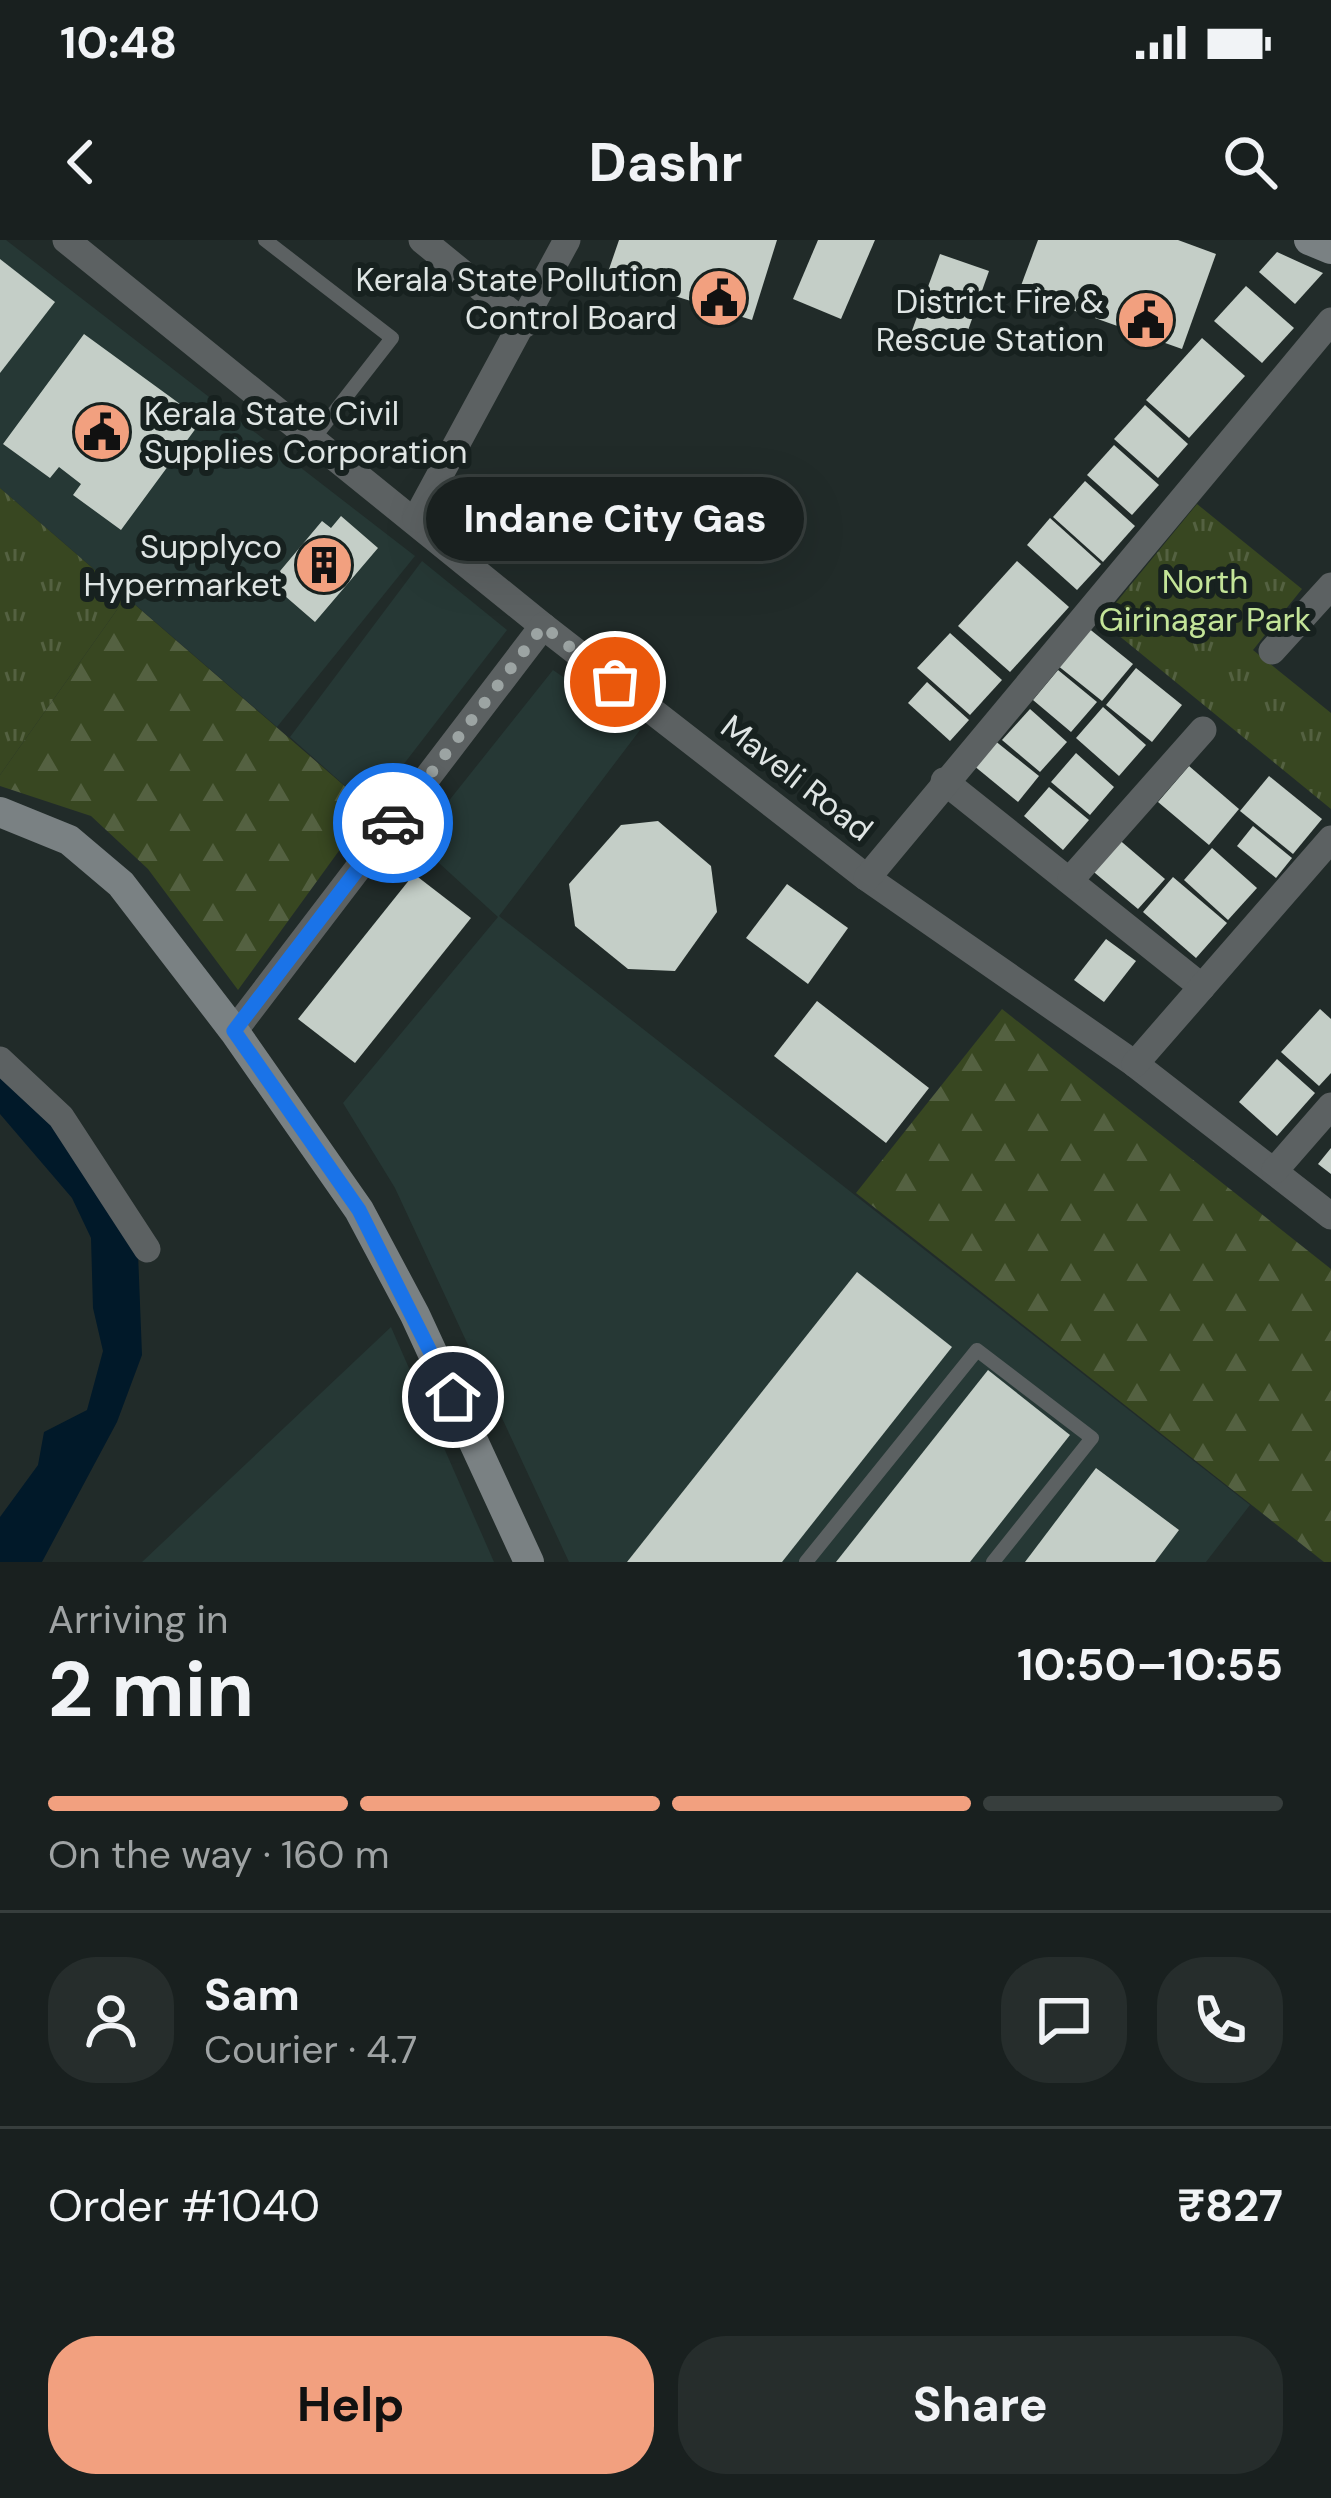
<!DOCTYPE html>
<meta charset="utf-8">
<style>
body{margin:0;font-family:"DM Sans",sans-serif;background:#262d2c;color:#f1f3f6;height:100vh;display:flex;flex-direction:column;font-size:45px;white-space:nowrap}
*{box-sizing:border-box;margin:0}
p{font-size:39px;color:#9fa3a4}
.icon{flex:none;width:66px;height:66px;fill:none;stroke:currentColor;stroke-width:2;stroke-linecap:round;stroke-linejoin:round}
.map{position:relative;height:1322px;overflow:hidden}
.side{display:flex;flex-direction:column;background:#19201f;flex:1}
.side>*{flex:none}
.pin{position:absolute;display:grid;place-items:center;width:102px;height:102px;color:#fff;margin:-51px;border:6px solid #fff;border-radius:50%;box-shadow:0 3px 12px #0007}
.courier{position:absolute;display:grid;place-items:center;width:120px;height:120px;margin:-60px;border:9px solid #1a73e8;border-radius:50%;background:#fff;color:#222;box-shadow:0 3px 15px #0007}
.bubble{position:absolute;height:84px;border-radius:42px;background:#19201f;box-shadow:0 12px 48px #0002,0 0 0 3px #373e3d;font-size:39px;font-weight:700;line-height:84px;text-align:center}
.overview em{font-style:normal;font-weight:700}
.overview div{display:flex;flex-direction:column-reverse}
.overview{display:flex;align-items:center;justify-content:space-between;height:204px;padding:0 48px}
h1{font-size:78px;font-weight:700;line-height:90px}
.bar{display:grid;grid-template-columns:repeat(4,1fr);gap:18px 12px;align-content:center;height:144px;padding:0 48px}
.bar i{height:15px;border-radius:9px;background:#373e3d}
.bar .on{background:#f2a07f}
.bar p{grid-column:span 4}
.line{display:flex;align-items:center;gap:30px;padding:0 48px;border-top:3px solid #373e3d}
.line div{flex:1}
.round{display:grid;place-items:center;flex:none;width:126px;height:126px;border-radius:48px;background:#262d2c}
.primary-button{display:flex;gap:24px;margin-top:auto;padding:24px 48px}
.primary-button a{flex:1;height:138px;border-radius:48px;background:#f2a07f;color:#111;font-size:48px;font-weight:700;line-height:138px;text-align:center}
.primary-button a+a{background:#262d2c;color:#f1f3f6}
.status{display:flex;justify-content:space-between;align-items:center;height:84px;padding:0 60px;background:#19201f;direction:ltr}
.status svg{height:33px;fill:currentColor}
header{display:flex;justify-content:space-between;align-items:center;height:156px;padding:0 48px;background:#19201f;font-size:54px;font-weight:700}
.map>svg:first-child{display:block}
</style>
<div class="status"><b>10:48</b><svg viewBox="0 0 49 12"><path d="M0 12V9h3v3zM5 12V6h3v6zM10 12V3h3v9zM15 12V0h3v12zM26 1h20v11H26zM47 4h2v5h-2z"/></svg></div>
<header><svg class="icon" aria-label="back" viewBox="0 0 24 24"><path d="M15 5l-7 7 7 7"/></svg>Dashr<svg class="icon" aria-label="search" viewBox="0 0 24 24"><circle cx="10" cy="10" r="6"/><path d="M15 15l6 6"/></svg></header>
<div class="map">
<svg width="1331" height="1322" viewBox="0 0 1331 1322">
<defs>
<pattern id="grass-tufts" width="24" height="20" patternUnits="userSpaceOnUse" patternTransform="scale(3)"><rect width="24" height="20" fill="#384721"/><path d="M3 7l-1-3M5 7V3M7 7l1-3M15 17l-1-3M17 17v-4M19 17l1-3" fill="none" stroke="#546141"/></pattern>
<pattern id="forest-firs" width="22" height="20" patternUnits="userSpaceOnUse" patternTransform="scale(3)"><rect width="22" height="20" fill="#384721"/><path d="M5 1l3.5 6h-7zM16 11l3.5 6h-7z" fill="#546141"/></pattern>
</defs>
<rect width="100%" height="100%" fill="#212b29"/>
<g fill="#263835">
<polygon points="0,0 6,0 415,316 277,487 0,248"/>
<polygon points="422,321 507,390 370,568 290,497"/>
<polygon points="553,430 640,490 499,676 1250,1265 1206,1322 569,1322 395,948 343,863 498,677 416,602"/>
<polygon points="391,1087 494,1322 142,1322"/>
</g>
<g fill="url(#grass-tufts)">
<polygon points="0,248 126,357 0,535"/>
<polygon points="1197,264 1302,349 1253,410 1331,473 1331,569 1101,381"/>
</g>
<g fill="url(#forest-firs)">
<polygon points="126,357 370,568 238,750 148,629 91,576 0,546 0,535"/>
<polygon points="1002,769 1331,1029 1331,1322 1324,1322 856,953"/>
</g>
<polygon fill="#011929" points="0,825 57,879 138,1013 142,1115 117,1182 42,1322 0,1322 0,1277 38,1225 44,1192 87,1170 103,1111 93,1068 91,998 72,958 0,874"/>
<g fill="#c4cec7">
<polygon points="619,0 777,0 752,80 607,35"/>
<polygon points="818,0 875,0 841,79 793,59"/>
<polygon points="1038,0 1178,0 1216,14 1182,109 1019,51"/>
<polygon points="1277,12 1323,33 1295,64 1259,32"/>
<polygon points="940,14 989,31 960,113 910,96"/>
<polygon points="0,19 55,62 0,133"/>
<polygon points="1246,46 1294,88 1262,123 1214,81"/>
<polygon points="84,94 202,180 121,290 73,255 81,244 59,227 50,238 3,204"/>
<polygon points="1202,98 1245,136 1189,198 1146,160"/>
<polygon points="1145,165 1188,204 1158,238 1114,199"/>
<polygon points="1114,205 1159,245 1132,275 1087,235"/>
<polygon points="1085,241 1135,286 1103,322 1053,277"/>
<polygon points="341,276 378,308 315,382 270,343 322,281 331,288"/>
<polygon points="1050,278 1101,324 1077,350 1027,305"/>
<polygon points="1017,321 1069,367 1010,432 958,386"/>
<polygon points="1087,387 1133,424 1102,461 1057,425"/>
<polygon points="950,393 1002,440 970,475 917,428"/>
<polygon points="1136,428 1182,465 1152,502 1106,465"/>
<polygon points="1058,430 1097,462 1071,492 1033,460"/>
<polygon points="927,442 969,480 950,501 908,463"/>
<polygon points="1103,467 1146,505 1119,536 1076,498"/>
<polygon points="1030,469 1067,502 1040,532 1002,500"/>
<polygon points="994,500 1039,536 1018,562 973,525"/>
<polygon points="1076,513 1114,547 1090,575 1051,542"/>
<polygon points="1189,526 1239,569 1209,605 1158,562"/>
<polygon points="1269,536 1322,579 1293,614 1240,571"/>
<polygon points="1049,547 1089,580 1063,610 1024,576"/>
<polygon points="658,581 711,626 717,672 675,731 628,729 575,686 569,644 621,585"/>
<polygon points="1253,586 1292,618 1276,638 1237,606"/>
<polygon points="1116,597 1165,639 1138,669 1089,628"/>
<polygon points="1212,608 1257,648 1228,680 1184,640"/>
<polygon points="414,634 471,678 355,823 298,779"/>
<polygon points="1173,637 1227,683 1196,718 1143,672"/>
<polygon points="787,644 848,688 808,744 746,698"/>
<polygon points="1106,699 1136,721 1104,762 1074,740"/>
<polygon points="817,761 929,848 886,903 774,816"/>
<polygon points="1320,769 1331,779 1331,833 1319,846 1281,812"/>
<polygon points="1277,819 1315,853 1277,896 1239,862"/>
<polygon points="1331,908 1331,934 1318,924"/>
<polygon points="857,1032 952,1107 782,1322 627,1322"/>
<polygon points="988,1130 1070,1195 970,1322 836,1322"/>
<polygon points="1096,1228 1179,1290 1155,1322 1025,1322"/>
</g>
<g fill="none" stroke-linecap="round" stroke-linejoin="round">
<g stroke="#5c6162" stroke-width="14">
<polyline points="265,0 392,98 314,198"/>
<polyline points="806,1322 977,1110 1092,1198 993,1322"/>
</g>
<g stroke="#5c6162" stroke-width="27">
<polyline points="66,0 543,386 867,638 1135,824 1331,976"/>
<polyline points="422,0 525,84"/>
<polyline points="416,279 567,0"/>
<polyline points="1272,411 1331,346"/>
<polyline points="944,541 1202,747"/>
<polyline points="867,638 1331,81"/>
<polyline points="1071,639 1203,490"/>
<polyline points="234,791 543,386"/>
<polyline points="0,820 61,877 147,1009"/>
<polyline points="1135,824 1331,599"/>
<polyline points="1275,930 1331,866"/>
</g>
<g stroke="#7a8183" stroke-width="30">
<polyline points="1309,0 1331,9"/>
<polyline points="0,572 69,600 121,644 234,791 359,970 415,1075 529,1322"/>
</g>
</g>
<g fill="none" stroke-linecap="round" stroke-linejoin="round">
<polyline stroke="#9ca4a3" stroke-width="12" stroke-dasharray="0 21.6" points="393,583 543,386 615,442"/>
<polyline stroke="#1a73e8" stroke-width="15" points="393,583 234,791 359,970 453,1157"/>
</g>
<defs>
<g id="civic-disc" transform="scale(3)"><circle r="9.5" fill="#f2a07f" stroke="#17211f"/><path d="M-.6-6.5H3V-4.5H.6V-3L4-1V1h2V6H-6V1h2V-1L-.6-3ZM-1.2 2.5V6h2.4V2.5Z" fill="#111"/></g>
<g id="building-disc" transform="scale(3)"><circle r="9.5" fill="#f2a07f" stroke="#17211f"/><path d="M-4-6H4V6H1V3H-1V6H-4ZM-2.5-4.3h1.7v1.8h-1.7ZM.8-4.3h1.7v1.8H.8ZM-2.5-1h1.7V.8h-1.7ZM.8-1h1.7V.8H.8Z" fill="#111"/></g>
</defs>
<g fill-rule="evenodd">
<use href="#civic-disc" x="719" y="58"/>
<use href="#civic-disc" x="1146" y="80"/>
<use href="#civic-disc" x="102" y="192"/>
<use href="#building-disc" x="324" y="325"/>
</g>
<g text-anchor="middle" dominant-baseline="central" stroke-width="12" stroke-linejoin="round" paint-order="stroke">
<g font-size="33" fill="#dfe5e4" stroke="#17211f" text-anchor="end">
<text x="677" y="39">Kerala State Pollution<tspan x="677" dy="38">Control Board</tspan></text>
<text x="1104" y="61">District Fire &amp;<tspan x="1104" dy="38">Rescue Station</tspan></text>
<text x="144" y="173" text-anchor="start">Kerala State Civil<tspan x="144" dy="38">Supplies Corporation</tspan></text>
<text x="282" y="306">Supplyco<tspan x="282" dy="38">Hypermarket</tspan></text>
</g>
<g font-size="33" fill="#c3e498" stroke="#17211f">
<text x="1205" y="341">North<tspan x="1205" dy="38">Girinagar Park</tspan></text>
</g>
<g font-size="33" fill="#dfe5e4" stroke="#17211f">
<text transform="translate(797 538) rotate(38)">Maveli Road</text>
</g>
</g>
</svg>
<div class="pin" style="left:615px;top:442px;background:#ea580c"><svg class="icon" aria-label="bag" viewBox="0 0 24 24"><path d="M5 8h14l-1 12H6zM9 8a3 3 0 0 1 6 0"/></svg></div>
<div class="pin" style="left:453px;top:1157px;background:#1f2937"><svg class="icon" aria-label="home" viewBox="0 0 24 24"><path d="M3 11l9-7 9 7M6 9v11h12V9"/></svg></div>
<div class="courier" style="left:393px;top:583px"><svg class="icon" aria-label="car" viewBox="0 0 24 24"><path d="M5 17H2v-5l4-1 3-4h7l3 4 3 1v5h-3M9 17h6M6 11h13"/><circle cx="7" cy="17" r="2"/><circle cx="17" cy="17" r="2"/></svg></div>
<div class="bubble" style="left:426px;top:237px;width:378px">Indane City Gas</div>
</div>
<section class="side">
<div class="overview"><div><h1>2 min</h1><p>Arriving in</p></div><em>10:50–10:55</em></div>
<div class="bar"><i class="on"></i><i class="on"></i><i class="on"></i><i></i><p>On the way · 160 m</p></div>
<div class="line" style="height:216px"><a class="round"><svg class="icon" aria-label="person" viewBox="0 0 24 24"><circle cx="12" cy="8" r="4"/><path d="M4 21q1-7 8-7t8 7"/></svg></a><div><b>Sam</b><p>Courier · 4.7</p></div><a class="round"><svg class="icon" aria-label="chat" viewBox="0 0 24 24"><path d="M4 5h16v11H9l-5 4z"/></svg></a><a class="round"><svg class="icon" aria-label="phone" viewBox="0 0 24 24"><path d="M5 4h4l2 5-3 2q2 4 5 5l2-3 5 2v4C11 20 4 13 5 4z"/></svg></a></div>
<div class="line" style="height:156px"><div>Order #1040</div><b>₹827</b></div>
<div class="primary-button"><a>Help</a><a>Share</a></div>
</section>
